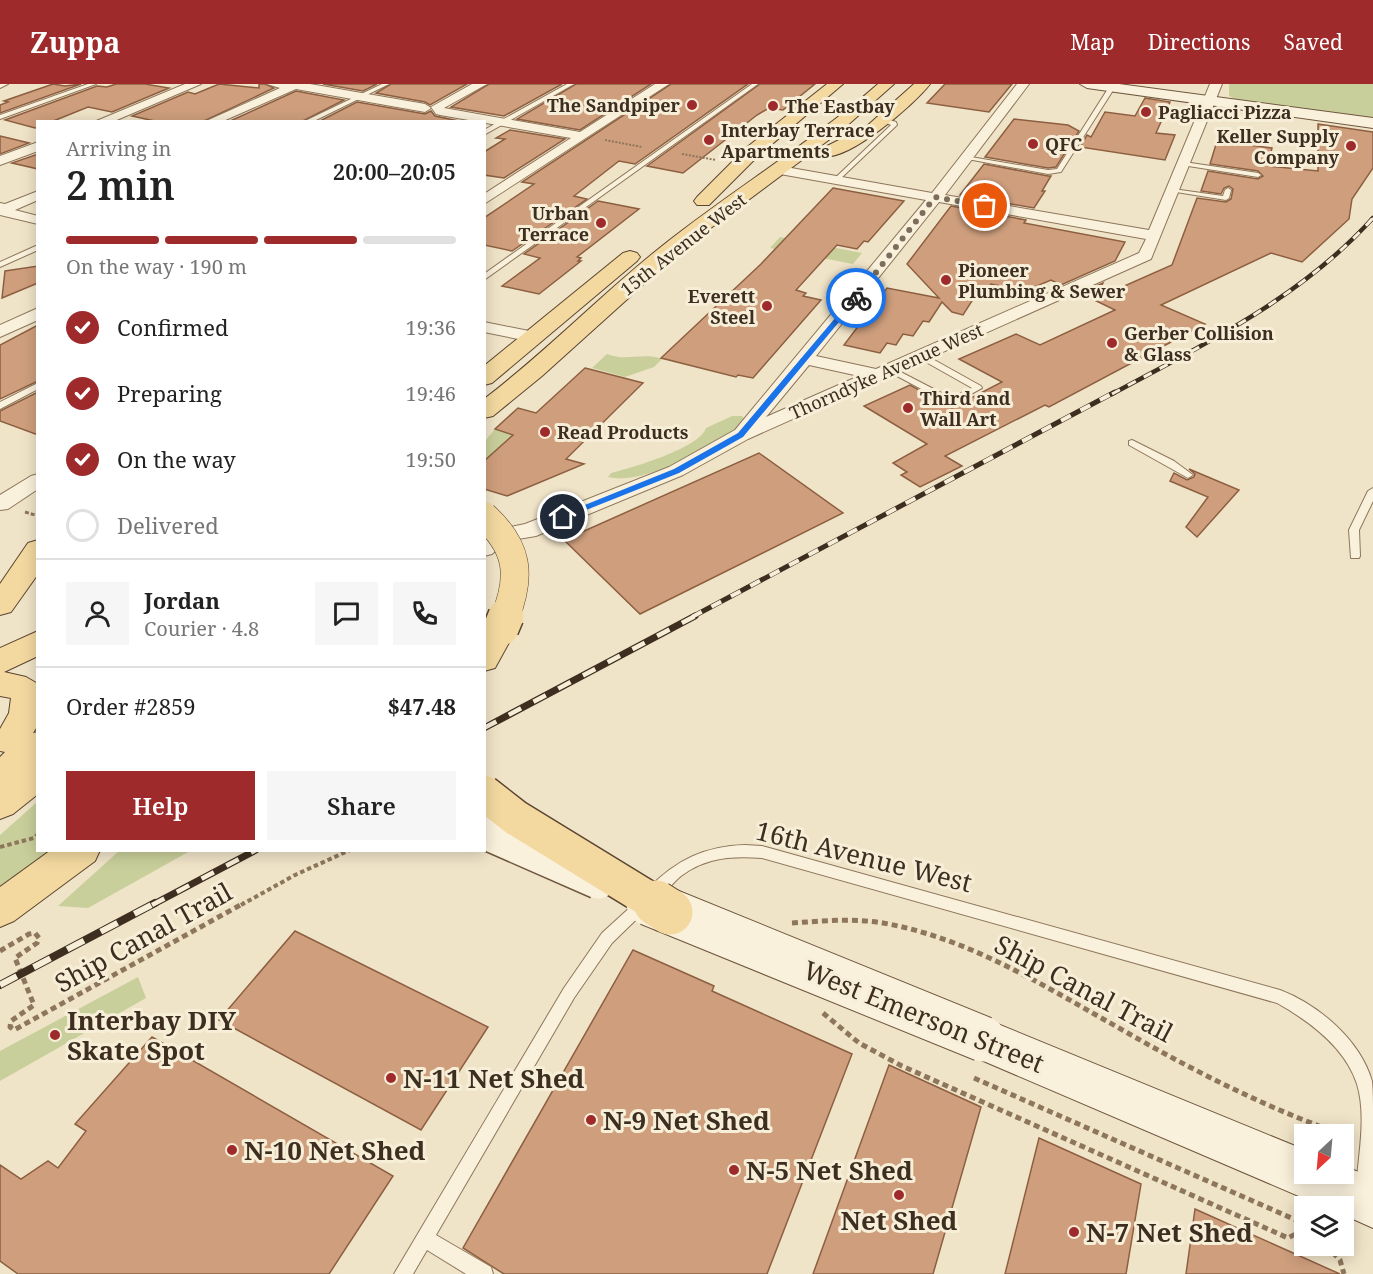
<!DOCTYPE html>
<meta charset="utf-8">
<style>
body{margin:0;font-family:"Noto Serif",serif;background:#f6f6f6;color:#222;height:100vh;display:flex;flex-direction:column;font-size:22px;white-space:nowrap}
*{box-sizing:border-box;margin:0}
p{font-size:20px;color:#767676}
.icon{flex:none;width:33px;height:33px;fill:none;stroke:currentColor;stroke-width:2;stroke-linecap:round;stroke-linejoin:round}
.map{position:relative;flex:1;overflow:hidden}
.panel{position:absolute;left:36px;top:36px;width:450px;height:732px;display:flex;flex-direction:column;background:#fff;border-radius:0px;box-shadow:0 3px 15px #0003}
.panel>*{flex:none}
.needle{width:39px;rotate:206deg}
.fabs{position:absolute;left:1294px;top:1040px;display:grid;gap:12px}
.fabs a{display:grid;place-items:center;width:60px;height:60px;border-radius:0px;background:#fff;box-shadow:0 3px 15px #0003;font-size:30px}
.pin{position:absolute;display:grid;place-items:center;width:51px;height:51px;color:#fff;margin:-26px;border:3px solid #fff;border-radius:50%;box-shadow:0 2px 6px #0007}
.courier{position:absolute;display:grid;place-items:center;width:60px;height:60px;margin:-30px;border:4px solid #1a73e8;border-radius:50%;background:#fff;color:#222;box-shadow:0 2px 8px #0007}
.headline em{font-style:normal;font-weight:600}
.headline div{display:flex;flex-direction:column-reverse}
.headline{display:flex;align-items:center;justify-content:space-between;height:102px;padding:0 30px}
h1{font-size:39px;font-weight:600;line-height:45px}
.bar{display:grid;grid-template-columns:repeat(4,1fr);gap:9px 6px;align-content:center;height:72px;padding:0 30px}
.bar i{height:8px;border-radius:4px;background:#e0e0e0}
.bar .active{background:#9e2a2b}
.bar p{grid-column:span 4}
.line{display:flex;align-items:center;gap:15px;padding:0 30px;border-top:2px solid #e0e0e0}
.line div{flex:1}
.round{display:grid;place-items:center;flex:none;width:63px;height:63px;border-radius:0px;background:#f6f6f6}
ol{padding:0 30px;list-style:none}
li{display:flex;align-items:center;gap:18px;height:66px}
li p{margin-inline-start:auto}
li .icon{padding:6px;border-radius:50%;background:#9e2a2b;color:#fff;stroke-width:4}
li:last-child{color:#767676}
li i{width:33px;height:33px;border:3px solid #e0e0e0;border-radius:50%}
.primary-button{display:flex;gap:12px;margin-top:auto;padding:12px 30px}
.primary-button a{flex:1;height:69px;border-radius:0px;background:#9e2a2b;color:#fff;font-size:24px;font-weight:600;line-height:69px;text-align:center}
.primary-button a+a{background:#f6f6f6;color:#222}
header{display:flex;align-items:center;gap:36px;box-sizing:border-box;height:84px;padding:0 30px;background:#9e2a2b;color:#fff}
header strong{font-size:28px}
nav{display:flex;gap:33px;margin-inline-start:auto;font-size:21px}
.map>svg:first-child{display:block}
</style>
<header>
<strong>Zuppa</strong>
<nav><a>Map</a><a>Directions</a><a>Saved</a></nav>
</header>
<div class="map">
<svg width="1373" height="1190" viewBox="0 0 1373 1190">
<rect width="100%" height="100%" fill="#f0e4c8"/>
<g fill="#c9cf9b">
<polygon points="1229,0 1373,0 1373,34 1237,16 1229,12"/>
<polygon points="780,153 862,169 853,180 770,164"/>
<path d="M 607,270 C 626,278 642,268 662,275 L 654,283 L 625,293 L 592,284 Z"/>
<path d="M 732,332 L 742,332 L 745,336 L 735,348 C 701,365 645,402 608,393 L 611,389 C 631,384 700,364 706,344 Z"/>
<polygon points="495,345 513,351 485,377 485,357"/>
<polygon points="37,718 38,766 51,767 0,803 0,751"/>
<polygon points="119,767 190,767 88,824 58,822"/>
<polygon points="138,893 146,914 0,997 0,967"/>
</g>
<g fill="#cf9f7d" stroke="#8d5f41" stroke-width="1.5">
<polygon points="53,0 65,2 81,0 0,29 0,21 8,18 4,17"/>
<polygon points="116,0 145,0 169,4 112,28 88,23 51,38 38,38 38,43 35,44 5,36 97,2 107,3"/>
<polygon points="219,0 259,4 259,0 265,0 274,4 202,38 159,38 132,32 188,8 195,10"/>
<polygon points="323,0 377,0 363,7"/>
<polygon points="391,0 467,0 430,21 425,18 376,9"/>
<polygon points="489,0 562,0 504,32 451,23"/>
<polygon points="576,0 651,0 580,46 517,35"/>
<polygon points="671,0 748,0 635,80 619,77 574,112 587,115 512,167 484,161 484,134 534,100 522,98"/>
<polygon points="760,0 815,0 783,26 769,24 757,31 683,89 647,82"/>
<polygon points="945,0 1012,0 989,28 927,19"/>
<polygon points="296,7 344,16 301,38 228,38"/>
<polygon points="1145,14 1170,18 1156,49 1175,51 1165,76 1080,63 1087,51 1091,53 1105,28 1135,32"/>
<polygon points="357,18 425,30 431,27 435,32 464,38 318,38"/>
<polygon points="1014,35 1068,41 1079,47 1056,83 1048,84 985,73"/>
<polygon points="1318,40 1373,48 1373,84 1352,115 1349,135 1302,178 1271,169 1161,221 1205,240 1049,323 1045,321 945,372 962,382 920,403 901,391 907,388 893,379 927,360 864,322 910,301 952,324 1002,298 959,275 1016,250 1040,261 1115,226 1080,209 1103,199 1095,215 1172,181 1197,114 1226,118 1231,115 1233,105 1229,102 1224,104 1221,110 1201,107 1208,87 1258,95 1263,92 1258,87 1210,80 1217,57 1272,64 1268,82 1318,87"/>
<polygon points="510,46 565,55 504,94 484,91 484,68 505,55 496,54"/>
<polygon points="0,52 29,59 0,70"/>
<polygon points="38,70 38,85 12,79"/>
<polygon points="984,80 1048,92 1051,92 1042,107 1045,107 1034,124 960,111"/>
<polygon points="833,104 904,117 868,158 864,157 857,165 837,161 796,206 806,209 803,212 821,216 753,294 738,291 736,293 661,274 761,180"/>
<polygon points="598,117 639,125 577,173 581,174 578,177 581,177 539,210 502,202 540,174 524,170"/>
<polygon points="951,122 1026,136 1024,139 1125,158 1115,177 1061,201 1051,196 1025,207 991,200 984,210 977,209 963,231 952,228 942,218 929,238 923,237 913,252 903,250 896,261 887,259 880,269 844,261 887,204 939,214 907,180"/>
<polygon points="38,182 38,199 2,214 5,187"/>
<polygon points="38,241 38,297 0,315 0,261"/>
<polygon points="585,284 643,299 566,375 584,380 507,412 484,405 484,377 513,351 495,345 518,324 536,329"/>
<polygon points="38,308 38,351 0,337 0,327"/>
<polygon points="759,369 843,429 640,530 564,456"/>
<polygon points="1189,385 1239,406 1197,453 1186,443 1208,413 1170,397 1174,389 1187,396 1194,393 1195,390"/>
<polygon points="295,847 488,943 421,1046 219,936"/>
<polygon points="633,866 714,902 712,907 852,970 767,1190 504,1190 463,1164"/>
<polygon points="152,953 393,1092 329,1190 18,1190 0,1177 0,1081 21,1095 48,1077 58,1084 86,1047 75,1040"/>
<polygon points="889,981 981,1023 933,1190 813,1190"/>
<polygon points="1039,1054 1141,1100 1126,1190 1005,1190"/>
<polygon points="1195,1125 1340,1190 1186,1190"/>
</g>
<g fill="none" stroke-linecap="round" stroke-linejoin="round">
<g stroke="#8d765c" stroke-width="2">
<g id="lane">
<polygon points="88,0 96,0 0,35 0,31"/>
<polygon points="382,0 389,0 312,38 303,38"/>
<polygon points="567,0 574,0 484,51 484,46"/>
<polygon points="752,0 758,0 484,196 484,190"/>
<polygon points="1111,0 1117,0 1061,88 1048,90 962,74 965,72 1048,86 1057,85"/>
<polygon points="884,34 896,38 897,41 838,97 834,97 834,95 891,41 882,37"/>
<polygon points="1184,78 1258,89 1261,91 1258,93 1182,81"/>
<polygon points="1228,104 1231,106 1229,114 1226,116 1170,107 1173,105 1223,112 1225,106"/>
<polygon points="38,161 38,166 0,183 0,178"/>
<polygon points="920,268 981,302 982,304 951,321 884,285 891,283 951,314 972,304 917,273 916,271"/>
<polygon points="38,299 38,305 0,325 0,318"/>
<polygon points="1132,356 1174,377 1193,391 1188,394 1129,361 1129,357"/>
<polygon points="1373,404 1373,417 1359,446 1360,472 1359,474 1351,474 1349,446 1368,407"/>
<path d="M 745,761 L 762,762 L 1280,906 C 1319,921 1360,956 1372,997 C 1373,1007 1373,1020 1373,1030 C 1373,1056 1373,1082 1373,1108 L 1371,1112 L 1365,1115 L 1359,1112 L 1356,1106 C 1358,1072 1367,1033 1357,1000 C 1345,963 1309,937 1277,919 L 762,774 C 733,772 706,773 681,792 C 672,799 660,818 648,813 L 646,809 L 648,805 C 676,776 705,762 745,761 Z"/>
<polygon points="641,816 646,818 648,822 646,826 612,859 574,914 436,1151 491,1183 493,1190 466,1190 427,1166 413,1190 394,1190 564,904 602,849 636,818"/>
</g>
</g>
<g stroke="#8d765c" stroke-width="2">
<g id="street">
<polygon points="0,0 8,0 0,4"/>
<polygon points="185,0 201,0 112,38 94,38"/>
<polygon points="267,0 310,0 425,20 431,24 425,28 296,5 221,38 204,38 280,4"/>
<polygon points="472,0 487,0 444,24 580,48 655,0 669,0 484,120 484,110 571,54 440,31 436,30 431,23"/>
<path d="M 1017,0 L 1029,0 L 945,111 L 1149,146 L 1210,0 L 1222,0 L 1151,175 L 748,355 L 683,391 L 536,452 L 506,457 L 492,470 L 484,472 L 484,451 L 496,446 L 525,440 L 669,383 L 735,346 L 926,116 L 780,90 L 775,89 L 773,86 L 775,83 L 780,82 L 932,109 ZM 939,118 L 1146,155 L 1139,169 L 876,285 L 816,272 ZM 809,281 L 859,292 L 766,333 Z"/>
<polygon points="38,58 38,67 0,81 0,72"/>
<polygon points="38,107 38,116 15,126 38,132 38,140 0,131 0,119 5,120"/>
<polygon points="38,224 38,236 0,253 0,241"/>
<polygon points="484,238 539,249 542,253 539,257 533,258 484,248"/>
<polygon points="38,390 38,405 8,425 0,426 0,411 31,392"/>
</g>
</g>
<g stroke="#6f573f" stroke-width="2">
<g id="secondary">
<polygon points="1080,0 1119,0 1373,34 1373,44 1087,4"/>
<polygon points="983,934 1305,1066 1305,1089 1344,1089 1344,1082 1373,1094 1373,1144 1344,1131 1344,1122 1322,1122 967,970 961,955 967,940"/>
</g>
</g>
<g stroke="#5b4430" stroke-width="2">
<g id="primary">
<polygon points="827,0 843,0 758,72 709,121 697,121 694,117 697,113 746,64"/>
<path d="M 878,0 L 894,0 L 842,46 L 684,164 L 542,292 L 493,332 L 484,334 L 484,315 C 550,265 606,205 671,155 C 739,102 813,57 878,0 Z"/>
<path d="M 914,0 L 930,0 C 915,20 848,78 823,72 L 821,68 L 823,64 L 867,42 Z"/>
<polygon points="630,167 637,169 640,173 637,177 492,299 484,301 484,282 623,169"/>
<polygon points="38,456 38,490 11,528 0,531 0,500 28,459"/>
<polygon points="501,533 512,536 517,544 495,584 484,587 484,545 490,536"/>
<polygon points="38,547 38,572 4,588 26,593 38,600 38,641 33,649 38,648 38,710 13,730 0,735 0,673 5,668 0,667 0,645 9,629 11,614 0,612 0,564"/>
<polygon points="51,766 100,766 95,777 14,837 0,843 0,803"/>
</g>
</g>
<g stroke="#8d765c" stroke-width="2" stroke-dasharray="2 1.5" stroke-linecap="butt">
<polyline points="605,56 642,63"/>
<polyline points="682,70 716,76"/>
</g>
<polyline stroke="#8d765c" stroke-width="3" stroke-dasharray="4 2" stroke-linecap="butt" points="25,428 38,432"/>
<g stroke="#8d765c" stroke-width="4" stroke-dasharray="4.5 3" stroke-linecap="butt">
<polyline points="0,763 34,754 38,750"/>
<polyline points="241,821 295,791 350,766"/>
</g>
<g stroke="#8d765c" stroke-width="5" stroke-dasharray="6 4" stroke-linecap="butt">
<path d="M 792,839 C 822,837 853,834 883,839 C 969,854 1044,902 1119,944 C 1190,985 1264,1023 1341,1050"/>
<polyline points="0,867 29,850 35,849 39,854 37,859 15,874 34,921 11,937 10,943 14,946 244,819"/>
<polyline points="823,929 859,959 902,982 1288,1154 1305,1145"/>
<polyline points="974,994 1305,1140"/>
<polyline points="1326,1161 1340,1176 1344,1190"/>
</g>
<use href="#lane" fill="#faf1dc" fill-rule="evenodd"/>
<use href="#street" fill="#faf1dc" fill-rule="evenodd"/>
<use href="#secondary" fill="#faf1dc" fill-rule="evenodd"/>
<use href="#primary" fill="#f3d9a0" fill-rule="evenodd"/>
<g stroke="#3d2e20" stroke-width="4">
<polyline id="rail-far4" points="1371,136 1373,134"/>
</g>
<g stroke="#3d2e20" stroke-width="4.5">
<path id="rail-far3" d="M 1112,310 C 1205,260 1302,213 1373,134"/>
</g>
<g stroke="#3d2e20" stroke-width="5">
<polyline id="rail-far2" points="692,533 1115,308"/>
</g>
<g stroke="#3d2e20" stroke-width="7">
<g id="rail-far1">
<polyline points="484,644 695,532"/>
<polyline points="152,821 256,766"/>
</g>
</g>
<g stroke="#3d2e20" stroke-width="8">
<polyline id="rail" points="0,901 155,819"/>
</g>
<use href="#rail-far4" stroke="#f7eed8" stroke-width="2" stroke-dasharray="7" stroke-linecap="butt"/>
<use href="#rail-far3" stroke="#f7eed8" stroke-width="3" stroke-dasharray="9" stroke-linecap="butt"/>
<use href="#rail-far2" stroke="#f7eed8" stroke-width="4" stroke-dasharray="11" stroke-linecap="butt"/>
<use href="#rail-far1" stroke="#f7eed8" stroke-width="4.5" stroke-dasharray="14" stroke-linecap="butt"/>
<use href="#rail" stroke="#f7eed8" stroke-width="6" stroke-dasharray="19" stroke-linecap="butt"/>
<g stroke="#6f573f" stroke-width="38" stroke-linecap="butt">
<g id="secondary-bridge-far1">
<polyline points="484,747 598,797"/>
<polyline points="648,819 652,821"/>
</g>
</g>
<g stroke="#6f573f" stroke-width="47" stroke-linecap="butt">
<polyline id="secondary-bridge" points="649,819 983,955"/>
</g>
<g stroke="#5b4430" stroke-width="29" stroke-linecap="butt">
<path id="primary-bridge-far2" d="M 484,432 C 518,463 522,491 505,533"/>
</g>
<g stroke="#5b4430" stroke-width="38" stroke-linecap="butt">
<g id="primary-bridge-far1">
<polyline points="501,544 506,532"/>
<polyline points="484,709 516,734 658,821"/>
</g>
</g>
<g stroke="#5b4430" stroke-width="47" stroke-linecap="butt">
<polyline id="primary-bridge" points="656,819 670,828"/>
</g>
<use href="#secondary-bridge-far1" stroke="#faf1dc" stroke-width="35"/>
<use href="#secondary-bridge" stroke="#faf1dc" stroke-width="45"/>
<use href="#primary-bridge-far2" stroke="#f3d9a0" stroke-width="28"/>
<use href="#primary-bridge-far1" stroke="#f3d9a0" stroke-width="35"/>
<use href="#primary-bridge" stroke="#f3d9a0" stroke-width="45"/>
</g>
<polygon fill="#1a73e8" points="853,213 859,214 743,353 679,389 566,434 560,434 560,431 674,385 738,349"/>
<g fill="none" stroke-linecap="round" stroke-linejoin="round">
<polyline stroke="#7c6e5b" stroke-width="6" stroke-dasharray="0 10.8" points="856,214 935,113 985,122"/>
</g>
<g fill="#9e2a2b" stroke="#f7eed8" stroke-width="2">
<circle cx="692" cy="21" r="6"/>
<circle cx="773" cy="22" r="6"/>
<circle cx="1146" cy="28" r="6"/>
<circle cx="709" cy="56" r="6"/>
<circle cx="1033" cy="60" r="6"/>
<circle cx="1351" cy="62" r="6"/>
<circle cx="601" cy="139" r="6"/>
<circle cx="946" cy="196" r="6"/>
<circle cx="767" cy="222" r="6"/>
<circle cx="1112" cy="259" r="6"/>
<circle cx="908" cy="324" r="6"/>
<circle cx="545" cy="348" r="6"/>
<circle cx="55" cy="951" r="6"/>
<circle cx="391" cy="994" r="6"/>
<circle cx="591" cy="1036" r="6"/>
<circle cx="232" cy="1066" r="6"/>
<circle cx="734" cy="1086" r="6"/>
<circle cx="899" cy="1111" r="6"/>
<circle cx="1074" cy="1148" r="6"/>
</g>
<g text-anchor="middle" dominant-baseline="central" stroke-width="6" stroke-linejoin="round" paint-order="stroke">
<g font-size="18" font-weight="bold" fill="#3d2e20" stroke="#f7eed8" text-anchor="start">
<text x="680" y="21" text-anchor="end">The Sandpiper</text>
<text x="785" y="22">The Eastbay</text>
<text x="1158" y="28">Pagliacci Pizza</text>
<text x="721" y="46">Interbay Terrace<tspan x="721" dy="21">Apartments</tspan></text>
<text x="1339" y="52" text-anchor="end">Keller Supply<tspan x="1339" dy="21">Company</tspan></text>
<text x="1045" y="60">QFC</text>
<text x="589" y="129" text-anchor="end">Urban<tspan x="589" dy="21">Terrace</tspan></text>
<text x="958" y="186">Pioneer<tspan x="958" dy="21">Plumbing &amp; Sewer</tspan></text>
<text x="755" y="212" text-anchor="end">Everett<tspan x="755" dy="21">Steel</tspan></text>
<text x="1124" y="249">Gerber Collision<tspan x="1124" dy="21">&amp; Glass</tspan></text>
<text x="920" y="314">Third and<tspan x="920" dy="21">Wall Art</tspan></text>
<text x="557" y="348">Read Products</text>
</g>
<g font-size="18" fill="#3d2e20" stroke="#f7eed8">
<text transform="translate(683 160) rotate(-38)">15th Avenue West</text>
<text transform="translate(886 287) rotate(-24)">Thorndyke Avenue West</text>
</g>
<g font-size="26" fill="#3d2e20" stroke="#f7eed8">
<text transform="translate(864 772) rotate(14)">16th Avenue West</text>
<text transform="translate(143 853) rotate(-29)">Ship Canal Trail</text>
<text transform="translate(1084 904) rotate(28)">Ship Canal Trail</text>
<text transform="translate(924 932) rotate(22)">West Emerson Street</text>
</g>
<g font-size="26" font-weight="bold" fill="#3d2e20" stroke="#f7eed8" text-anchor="start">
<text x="67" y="936">Interbay DIY<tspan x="67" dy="30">Skate Spot</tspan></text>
<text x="403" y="994">N-11 Net Shed</text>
<text x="603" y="1036">N-9 Net Shed</text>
<text x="244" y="1066">N-10 Net Shed</text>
<text x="746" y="1086">N-5 Net Shed</text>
<text x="899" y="1136" text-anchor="middle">Net Shed</text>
<text x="1086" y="1148">N-7 Net Shed</text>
</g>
</g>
</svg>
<div class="fabs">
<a><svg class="needle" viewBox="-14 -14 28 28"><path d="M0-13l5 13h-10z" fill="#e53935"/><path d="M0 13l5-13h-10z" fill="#767676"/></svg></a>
<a><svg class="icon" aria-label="layers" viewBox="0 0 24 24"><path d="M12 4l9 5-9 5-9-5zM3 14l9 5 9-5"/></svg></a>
</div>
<div class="pin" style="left:985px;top:122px;background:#ea580c"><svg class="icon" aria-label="bag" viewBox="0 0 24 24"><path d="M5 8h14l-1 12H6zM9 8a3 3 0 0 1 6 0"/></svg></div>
<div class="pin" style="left:563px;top:433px;background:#1f2937"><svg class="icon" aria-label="home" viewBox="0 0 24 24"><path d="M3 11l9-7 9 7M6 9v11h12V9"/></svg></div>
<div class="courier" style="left:856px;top:214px"><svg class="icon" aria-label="bike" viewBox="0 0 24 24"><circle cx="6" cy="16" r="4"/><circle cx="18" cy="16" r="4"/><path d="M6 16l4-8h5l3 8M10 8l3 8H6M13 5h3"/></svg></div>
<section class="panel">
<div class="headline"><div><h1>2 min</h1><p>Arriving in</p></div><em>20:00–20:05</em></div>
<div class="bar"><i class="active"></i><i class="active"></i><i class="active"></i><i></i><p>On the way · 190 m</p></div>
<ol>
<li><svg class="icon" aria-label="check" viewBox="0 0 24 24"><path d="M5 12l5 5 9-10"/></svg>Confirmed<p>19:36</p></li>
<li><svg class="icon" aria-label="check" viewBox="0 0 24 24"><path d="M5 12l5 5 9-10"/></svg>Preparing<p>19:46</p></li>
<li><svg class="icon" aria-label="check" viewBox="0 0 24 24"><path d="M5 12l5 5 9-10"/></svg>On the way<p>19:50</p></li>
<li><i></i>Delivered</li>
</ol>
<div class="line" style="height:108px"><a class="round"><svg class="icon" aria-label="person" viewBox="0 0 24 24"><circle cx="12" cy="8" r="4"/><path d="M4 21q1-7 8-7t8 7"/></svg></a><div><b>Jordan</b><p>Courier · 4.8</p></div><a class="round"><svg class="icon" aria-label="chat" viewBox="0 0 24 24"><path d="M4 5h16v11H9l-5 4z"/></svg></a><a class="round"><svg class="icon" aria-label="phone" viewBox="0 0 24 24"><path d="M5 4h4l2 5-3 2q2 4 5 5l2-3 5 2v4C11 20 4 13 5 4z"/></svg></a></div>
<div class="line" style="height:78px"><div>Order #2859</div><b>$47.48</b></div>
<div class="primary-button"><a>Help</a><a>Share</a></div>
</section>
</div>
